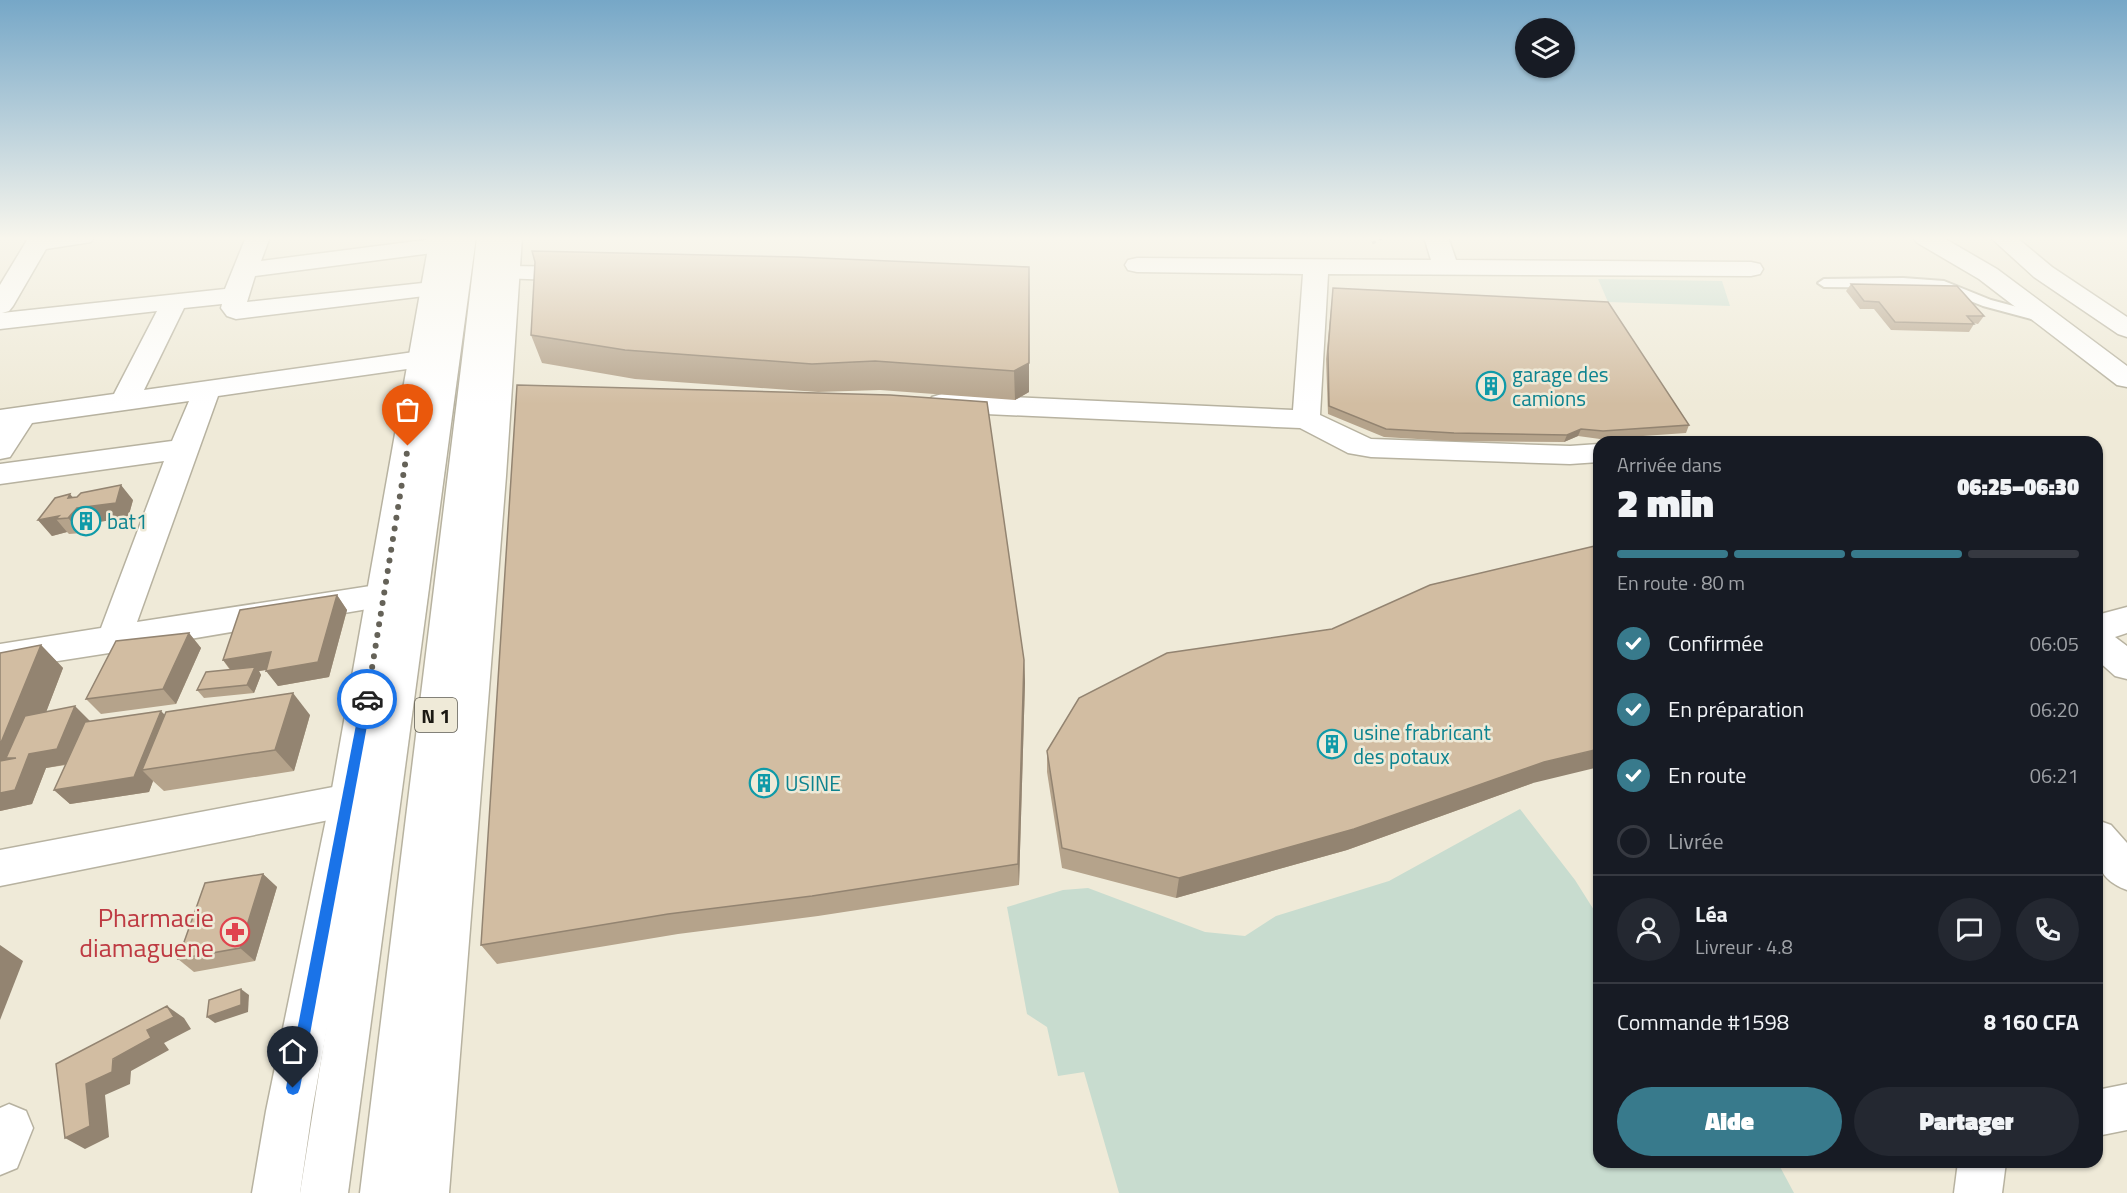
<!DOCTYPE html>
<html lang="fr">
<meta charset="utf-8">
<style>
body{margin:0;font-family:"Titillium Web",sans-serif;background:#242831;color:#f1f3f6;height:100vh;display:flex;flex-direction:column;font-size:22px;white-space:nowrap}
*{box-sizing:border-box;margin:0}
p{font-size:20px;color:#9ea1a6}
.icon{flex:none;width:33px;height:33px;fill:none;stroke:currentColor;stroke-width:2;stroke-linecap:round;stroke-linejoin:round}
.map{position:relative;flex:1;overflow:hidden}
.sheet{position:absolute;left:1593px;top:436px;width:510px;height:732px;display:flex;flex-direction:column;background:#171b24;border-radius:18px;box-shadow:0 2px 4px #0004}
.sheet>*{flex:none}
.controls{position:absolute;left:1515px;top:18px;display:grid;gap:12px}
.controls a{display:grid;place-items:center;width:60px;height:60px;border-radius:50%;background:#171b24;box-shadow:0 2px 4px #0004;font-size:30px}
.pin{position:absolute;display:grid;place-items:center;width:51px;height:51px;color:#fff;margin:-62px -26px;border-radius:50% 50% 50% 0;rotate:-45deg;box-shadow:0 0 6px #0007}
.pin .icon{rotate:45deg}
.courier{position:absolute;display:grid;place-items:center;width:60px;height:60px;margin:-30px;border:4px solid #1a73e8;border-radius:50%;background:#fff;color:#222;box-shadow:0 2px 8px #0007}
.head em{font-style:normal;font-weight:800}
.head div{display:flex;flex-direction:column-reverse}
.head{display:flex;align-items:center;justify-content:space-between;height:102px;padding:0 24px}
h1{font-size:39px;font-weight:800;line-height:45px}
.bar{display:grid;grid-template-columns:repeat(4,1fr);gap:9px 6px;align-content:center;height:72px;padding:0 24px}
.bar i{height:8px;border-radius:4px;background:#363941}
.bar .on{background:#387a8c}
.bar p{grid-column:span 4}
.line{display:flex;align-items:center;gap:15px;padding:0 24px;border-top:2px solid #363941}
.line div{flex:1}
.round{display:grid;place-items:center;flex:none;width:63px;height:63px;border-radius:32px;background:#242831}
ol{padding:0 24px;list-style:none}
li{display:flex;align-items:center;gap:18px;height:66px}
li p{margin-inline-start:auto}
li .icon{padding:6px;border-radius:50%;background:#387a8c;color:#fff;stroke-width:4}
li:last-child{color:#9ea1a6}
li i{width:33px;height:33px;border:3px solid #363941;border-radius:50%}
.primary-button{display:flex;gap:12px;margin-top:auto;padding:12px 24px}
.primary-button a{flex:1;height:69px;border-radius:36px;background:#387a8c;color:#fff;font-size:24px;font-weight:800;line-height:69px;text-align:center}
.primary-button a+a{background:#242831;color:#f1f3f6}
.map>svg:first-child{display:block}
</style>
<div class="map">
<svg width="2127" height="1193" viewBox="0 0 2127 1193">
<rect width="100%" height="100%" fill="#efead8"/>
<g fill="#c8dccf">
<polygon points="1598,279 1722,281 1730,306 1608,302"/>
<polygon points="1520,809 1575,880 1599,918 1599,1162 1778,1163 1794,1193 1119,1193 1084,1072 1058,1076 1047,1027 1027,1014 1007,907 1063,890 1088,888 1205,932 1245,936 1276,916 1389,881"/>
</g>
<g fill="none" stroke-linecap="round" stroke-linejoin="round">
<g stroke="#b7b2a0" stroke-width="4">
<polygon id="lane" points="1903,278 1944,281 1991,300 2051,316 2052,319 2046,323 1983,306 1938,288 1824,287 1818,283 1824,279"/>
</g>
<g stroke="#b7b2a0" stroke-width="3">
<g id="street">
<polygon points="94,237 91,242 46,249 13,306 9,311 2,313 225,289 246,237 270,237 261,261 440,238 448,240 452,245 448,250 440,252 255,276 247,302 432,282 441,284 444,289 441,294 236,319 227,316 221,308 222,304 184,308 144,390 421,351 430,353 434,359 430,365 421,367 218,396 137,622 409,580 421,584 425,592 421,600 125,650 113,654 109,653 0,670 0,644 101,628 164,461 0,484 0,464 172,441 189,401 32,423 10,457 0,459 0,410 114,394 157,311 0,329 0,285 29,237"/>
<polygon points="1424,237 1448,237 1456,260 1751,262 1760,264 1763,269 1760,274 1751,276 1328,274 1320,415 1371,439 1570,446 1599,444 1599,462 1570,464 1371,457 1348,453 1300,428 942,412 932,409 928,403 932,397 942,394 1293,410 1303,274 1137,272 1128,270 1125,265 1128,260 1137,258 1431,260"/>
<polygon points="1913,237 1942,237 1997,269 2127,366 2127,387 2117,385 1979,279 1916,242"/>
<polygon points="1990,237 2016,237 2052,267 2127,317 2127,337 2118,334 2034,277"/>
<polygon points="508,266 578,267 587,269 590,274 587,279 578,281 499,278 496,273 499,268"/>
<polygon points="2127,607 2127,633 2115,637 2127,646 2127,679 2115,676 2097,660 2097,615"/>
<polygon points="349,784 363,788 368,800 363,812 349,816 0,886 0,850"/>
<path d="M 2097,820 L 2111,825 L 2127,843 L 2127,890 C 2091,877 2097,853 2097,820 Z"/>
<polygon points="2127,1084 2127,1130 2097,1136 2097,1090"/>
<polygon points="9,1104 26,1111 33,1128 17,1168 0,1175 0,1108"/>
<polygon points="1958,1162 2006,1162 2002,1193 1954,1193"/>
</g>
</g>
<g stroke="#b7b2a0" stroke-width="3">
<g id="secondary">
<polygon points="430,237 454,237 368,800 312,1111 300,1193 252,1193 266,1111 330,800"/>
<polygon points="498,237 522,237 506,476 449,1193 401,1193 476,476"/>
</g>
</g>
<g stroke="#b7b2a0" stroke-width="3">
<g id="highway">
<polygon points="452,237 476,237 348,1193 300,1193"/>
<polygon points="477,237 501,237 426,1006 438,1004 454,1011 460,1026 454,1041 422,1051 408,1193 360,1193"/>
</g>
</g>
<polyline stroke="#a09c8f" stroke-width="3" stroke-dasharray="4 4" stroke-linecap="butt" points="1372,243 1386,237"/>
<use href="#lane" fill="#fff" fill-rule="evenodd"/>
<use href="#street" fill="#fff" fill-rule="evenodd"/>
<use href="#secondary" fill="#fff" fill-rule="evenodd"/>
<use href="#highway" fill="#fff" fill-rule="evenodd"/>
</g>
<g fill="#b5a38b">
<polygon points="1029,267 1029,392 1015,400 880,390 818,392 635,379 542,363 531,335"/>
<polygon points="1851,284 1984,316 1978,324 1973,323 1974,324 1969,332 1891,330 1874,309 1860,309 1846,291"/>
<polygon points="1333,288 1689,425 1686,433 1600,439 1578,436 1564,442 1451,441 1384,437 1328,414 1326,359"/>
<polygon points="133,500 128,518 90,523 82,533 69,534 67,532 52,536 38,520"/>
<polygon points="337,595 347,610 329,677 278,686 266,670 259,671 261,675 254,693 204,698 197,690 230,670 223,660"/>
<polygon points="189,633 201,648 176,704 101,714 86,699"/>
<polygon points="41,645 63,668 46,712 90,721 165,715 310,715 294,771 164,791 153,781 149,792 70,804 54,790 66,765 46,768 32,804 0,811 0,653"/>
<polygon points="1024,660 1025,682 1019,885 818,916 678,934 497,964 481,945"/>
<polygon points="1047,751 1533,783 1347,850 1176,898 1062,868 1047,772"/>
<polygon points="263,874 277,887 255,961 194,972 178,959"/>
</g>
<g fill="#938471" fill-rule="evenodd">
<polygon points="1029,267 1029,392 1015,400 1014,371"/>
<polygon points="1581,429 1578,436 1564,442 1567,435"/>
<polygon points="121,485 133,500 128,518 90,523 82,533 68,518 68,498 70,494 82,508"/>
<polygon points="59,516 56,519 67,532 52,536 38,520"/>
<polygon points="337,595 347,610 329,677 278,686 266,671"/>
<polygon points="189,633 201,648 176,704 163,689"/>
<path d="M 41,645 L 63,668 L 30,754 L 75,706 L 90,721 L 73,763 L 46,768 L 32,804 L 0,811 L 0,745 ZM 6,758 L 16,758 L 22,773 Z"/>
<polygon points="271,652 283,667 259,671 261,675 254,693 247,685 235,675 223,660"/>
<polygon points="1024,660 1025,682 1019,885 1018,864"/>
<polygon points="293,693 310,715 294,771 275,750"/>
<polygon points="161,711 175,725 142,770 153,781 149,792 70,804 54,790"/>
<polygon points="1599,749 1599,767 1533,783 1347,850 1176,898 1179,878 1544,762"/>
<polygon points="263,874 277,887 255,961 240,948"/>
<polygon points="0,945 23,961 0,1020"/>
<polygon points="241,989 249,995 248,1012 215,1023 207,1017"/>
<polygon points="167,1006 184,1018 191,1029 164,1043 169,1050 131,1071 130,1084 105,1095 109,1137 85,1149 65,1138 86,1084 147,1030"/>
</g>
<g fill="#d2bda2" stroke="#938471" stroke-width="1.5">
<polygon points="532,251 796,257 1029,267 1029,363 1014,371 875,361 812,364 625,350 531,335 535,262"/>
<polygon points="1851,284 1957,286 1984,316 1967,316 1974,324 1895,322 1879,302 1864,301"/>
<polygon points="1333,288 1608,302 1689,425 1603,431 1581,429 1567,435 1454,433 1386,429 1329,406 1328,351"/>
<polygon points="517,385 890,395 987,402 1024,660 1018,864 812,896 668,914 481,945"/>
<polygon points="121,485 116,503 77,508 68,518 56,519 59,516 38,520 55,498 70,494 68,498 77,497 81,493"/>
<polygon points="1599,545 1599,749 1544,762 1354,829 1179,878 1062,848 1047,751 1079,698 1167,653 1332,629 1430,585"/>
<polygon points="337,595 318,662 266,671 271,652 223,660 240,610"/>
<polygon points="189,633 163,689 86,699 116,641"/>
<polygon points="41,645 0,745 0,653"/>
<polygon points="255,667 247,685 197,690 206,672"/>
<polygon points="293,693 275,750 142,770 166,712"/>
<polygon points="75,706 57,749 29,754 15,790 0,793 0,761 16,758 6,758 25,716"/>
<polygon points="161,711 134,777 54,790 85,722"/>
<polygon points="263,874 240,948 178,959 205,883"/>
<polygon points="241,989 241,1005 207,1017 209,1000"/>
<polygon points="167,1006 174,1017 147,1030 151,1038 113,1059 112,1072 86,1084 90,1126 65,1138 56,1064"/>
</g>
<linearGradient id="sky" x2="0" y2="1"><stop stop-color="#76a7c7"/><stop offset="0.59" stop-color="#f8f6ed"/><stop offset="1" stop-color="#f8f6ed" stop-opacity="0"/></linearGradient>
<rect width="2127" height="404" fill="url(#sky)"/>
<polygon fill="#1a73e8" points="367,695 372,699 300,1088 298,1093 293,1095 288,1093 286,1088 361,699"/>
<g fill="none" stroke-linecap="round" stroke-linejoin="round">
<polyline stroke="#656258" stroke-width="6" stroke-dasharray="0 10.8" points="367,699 408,446"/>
</g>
<defs>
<g id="building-ring" transform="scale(1.5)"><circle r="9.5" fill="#efead8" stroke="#0f9aa8" stroke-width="1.5"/><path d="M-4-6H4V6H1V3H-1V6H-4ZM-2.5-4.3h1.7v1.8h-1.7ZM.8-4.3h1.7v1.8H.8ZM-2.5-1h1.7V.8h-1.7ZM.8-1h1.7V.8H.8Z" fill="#0f9aa8"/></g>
<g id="pharmacy-ring" transform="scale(1.5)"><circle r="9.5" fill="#efead8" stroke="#e0444e" stroke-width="1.5"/><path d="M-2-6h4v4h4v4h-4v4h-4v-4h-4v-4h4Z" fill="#e0444e"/></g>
</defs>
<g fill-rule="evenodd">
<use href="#building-ring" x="1491" y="386"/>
<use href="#building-ring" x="86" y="521"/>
<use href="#building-ring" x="1332" y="744"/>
<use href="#building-ring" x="764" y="783"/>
<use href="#pharmacy-ring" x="235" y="932"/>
</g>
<g text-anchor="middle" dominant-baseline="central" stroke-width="5" stroke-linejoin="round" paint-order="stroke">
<rect fill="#efead8" stroke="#5b584e" stroke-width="1.5" x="415" y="698" width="42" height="34" rx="4.5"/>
<g font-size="20" font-weight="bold" fill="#1b1913">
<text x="436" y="715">N 1</text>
</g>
<g font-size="21" fill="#0d838f" stroke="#efead8" text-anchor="start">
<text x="1512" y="374">garage des<tspan x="1512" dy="24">camions</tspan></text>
<text x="107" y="521">bat1</text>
<text x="1353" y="732">usine frabricant<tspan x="1353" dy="24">des potaux</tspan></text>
<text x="785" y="783">USINE</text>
</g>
<g font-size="26" fill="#be3a42" stroke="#efead8" text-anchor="end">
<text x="214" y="917">Pharmacie<tspan x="214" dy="30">diamaguene</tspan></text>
</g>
</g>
</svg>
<div class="controls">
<a><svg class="icon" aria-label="layers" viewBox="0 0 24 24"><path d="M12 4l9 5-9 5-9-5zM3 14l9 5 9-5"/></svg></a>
</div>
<div class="pin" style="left:408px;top:446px;background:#ea580c"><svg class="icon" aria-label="bag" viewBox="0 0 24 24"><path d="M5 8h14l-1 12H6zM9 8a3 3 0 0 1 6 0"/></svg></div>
<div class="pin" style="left:293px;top:1088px;background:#1f2937"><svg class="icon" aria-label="home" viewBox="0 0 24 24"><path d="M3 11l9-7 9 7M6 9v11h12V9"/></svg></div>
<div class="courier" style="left:367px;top:699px"><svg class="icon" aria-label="car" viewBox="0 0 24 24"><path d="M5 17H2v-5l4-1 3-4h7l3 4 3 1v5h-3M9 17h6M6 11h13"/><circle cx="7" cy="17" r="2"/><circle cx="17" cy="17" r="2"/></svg></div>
<section class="sheet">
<div class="head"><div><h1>2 min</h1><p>Arrivée dans</p></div><em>06:25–06:30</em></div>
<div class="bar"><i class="on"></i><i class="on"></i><i class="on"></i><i></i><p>En route · 80 m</p></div>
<ol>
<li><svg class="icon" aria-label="check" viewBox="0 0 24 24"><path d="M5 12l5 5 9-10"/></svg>Confirmée<p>06:05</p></li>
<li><svg class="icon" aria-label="check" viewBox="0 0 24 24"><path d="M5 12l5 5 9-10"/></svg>En préparation<p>06:20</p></li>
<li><svg class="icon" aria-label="check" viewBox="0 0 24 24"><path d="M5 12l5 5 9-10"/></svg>En route<p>06:21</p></li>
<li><i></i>Livrée</li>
</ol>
<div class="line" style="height:108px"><a class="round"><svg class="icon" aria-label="person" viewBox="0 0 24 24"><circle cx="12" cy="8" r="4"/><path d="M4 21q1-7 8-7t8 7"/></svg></a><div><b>Léa</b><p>Livreur · 4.8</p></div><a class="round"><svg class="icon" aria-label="chat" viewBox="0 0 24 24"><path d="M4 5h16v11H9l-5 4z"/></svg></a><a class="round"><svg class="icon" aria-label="phone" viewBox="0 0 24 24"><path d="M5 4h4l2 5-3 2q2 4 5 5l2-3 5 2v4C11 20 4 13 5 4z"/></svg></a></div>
<div class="line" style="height:78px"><div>Commande #1598</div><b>8 160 CFA</b></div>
<div class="primary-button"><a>Aide</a><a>Partager</a></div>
</section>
</div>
